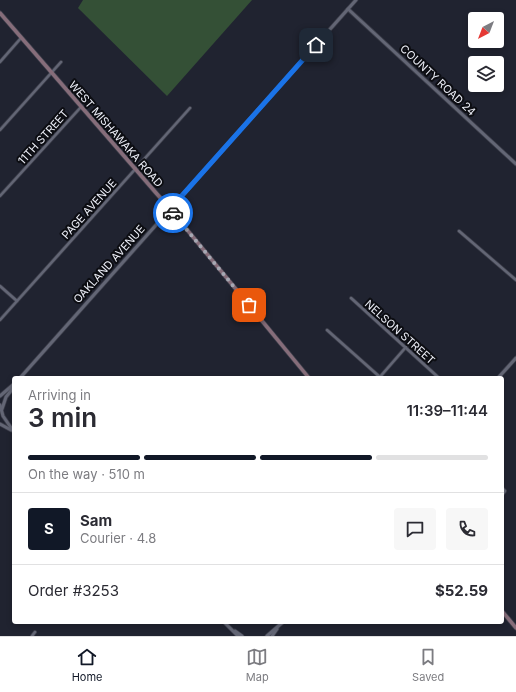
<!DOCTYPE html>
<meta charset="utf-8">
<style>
body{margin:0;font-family:Inter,sans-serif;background:#f7f7f7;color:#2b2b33;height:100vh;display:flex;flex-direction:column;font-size:15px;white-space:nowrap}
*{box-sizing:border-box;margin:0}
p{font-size:13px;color:#7c7c81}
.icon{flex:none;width:22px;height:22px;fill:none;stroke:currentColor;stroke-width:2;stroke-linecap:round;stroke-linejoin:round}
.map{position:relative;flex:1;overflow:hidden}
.drawer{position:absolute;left:12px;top:376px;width:492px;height:248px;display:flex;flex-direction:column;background:#fff;border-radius:4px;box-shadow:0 2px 6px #0003}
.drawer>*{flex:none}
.needle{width:26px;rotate:222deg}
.controls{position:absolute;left:468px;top:12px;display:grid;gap:8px}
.controls a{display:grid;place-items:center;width:36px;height:36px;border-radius:4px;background:#fff;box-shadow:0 2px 6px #0003;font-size:20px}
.pin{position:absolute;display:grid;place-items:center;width:34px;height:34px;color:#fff;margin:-17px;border-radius:8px;box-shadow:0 2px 6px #0006}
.courier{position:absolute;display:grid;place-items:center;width:40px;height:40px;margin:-20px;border:3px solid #1a73e8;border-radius:50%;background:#fff;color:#222;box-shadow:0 1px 5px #0007}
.summary em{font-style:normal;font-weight:600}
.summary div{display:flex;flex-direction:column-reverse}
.summary{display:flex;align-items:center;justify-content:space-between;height:68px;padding:0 16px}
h1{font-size:26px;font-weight:600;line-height:30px}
.bar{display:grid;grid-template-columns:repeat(4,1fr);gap:6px 4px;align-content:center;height:48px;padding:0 16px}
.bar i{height:5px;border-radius:3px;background:#e1e1e2}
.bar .selected{background:#111827}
.bar p{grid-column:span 4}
.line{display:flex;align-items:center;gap:10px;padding:0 16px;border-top:1px solid #e1e1e2}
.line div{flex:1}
.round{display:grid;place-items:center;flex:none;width:42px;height:42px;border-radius:4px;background:#f7f7f7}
.tabs{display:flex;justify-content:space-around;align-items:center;height:56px;border-top:1px solid #e1e1e2;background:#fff;font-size:11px;color:#7c7c81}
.tabs a{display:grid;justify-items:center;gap:2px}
.tabs .selected{color:#111827}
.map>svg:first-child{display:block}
</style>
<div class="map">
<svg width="516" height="636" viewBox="0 0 516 636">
<rect width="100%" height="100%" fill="#202330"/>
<polygon fill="#345036" points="83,0 252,0 167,96 78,8"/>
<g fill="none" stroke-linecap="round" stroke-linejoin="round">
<g stroke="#3c3e4a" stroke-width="4">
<g id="minor">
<polyline points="0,62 21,38"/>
<polyline points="0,130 61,62"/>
<polyline points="0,196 81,107"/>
<polyline points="459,231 516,280"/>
<polyline points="0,286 17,301"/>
<polyline points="351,298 439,378"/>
<polyline points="0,320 190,108"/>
<polyline points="327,330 381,378"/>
<polyline points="379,378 406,347"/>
<polyline points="502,488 505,491 502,495"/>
<polyline points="32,636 35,632"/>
</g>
</g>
<g stroke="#3c3e4a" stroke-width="4.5">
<g id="tertiary">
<polyline points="348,9 516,164"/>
<polyline points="20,378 356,0"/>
<polyline points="498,378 516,358"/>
<polyline points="0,396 14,384"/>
<polyline points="0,405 3,416 14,432"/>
<polyline points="2,409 6,397 14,387"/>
<polyline points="0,424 11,430"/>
<polyline points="224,622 238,636"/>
<polyline points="235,631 242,636"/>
<polyline points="267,636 283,622"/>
<polyline points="272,636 277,629"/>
</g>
</g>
<g stroke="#3c3e4a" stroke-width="5">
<g id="secondary">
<polyline points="0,13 170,209 309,378"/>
<polyline points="502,611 516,628"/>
</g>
</g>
<use href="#minor" stroke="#636675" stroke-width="2.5"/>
<use href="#tertiary" stroke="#636675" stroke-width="3"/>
<use href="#secondary" stroke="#866d7a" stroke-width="3.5"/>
</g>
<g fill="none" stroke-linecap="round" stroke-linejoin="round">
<polyline stroke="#a6a8b3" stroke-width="4" stroke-dasharray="0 7.2" points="173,213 249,305"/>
<polyline stroke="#1a73e8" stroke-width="5" points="173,213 170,209 316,45"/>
</g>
<g text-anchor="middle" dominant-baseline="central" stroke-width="4" stroke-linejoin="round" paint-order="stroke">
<g font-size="11" fill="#eef0f9" stroke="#0c0d12">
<text transform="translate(438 80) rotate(43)">COUNTY ROAD 24</text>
<text transform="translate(116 134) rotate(49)">WEST MISHAWAKA ROAD</text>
<text transform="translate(43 137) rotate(-48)">11TH STREET</text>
<text transform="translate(89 209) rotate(-48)">PAGE AVENUE</text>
<text transform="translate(109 264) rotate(-48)">OAKLAND AVENUE</text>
<text transform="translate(400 332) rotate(42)">NELSON STREET</text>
</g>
</g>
</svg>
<div class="controls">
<a><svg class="needle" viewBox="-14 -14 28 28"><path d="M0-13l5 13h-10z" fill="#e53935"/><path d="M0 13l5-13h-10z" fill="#7c7c81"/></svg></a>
<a><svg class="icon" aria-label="layers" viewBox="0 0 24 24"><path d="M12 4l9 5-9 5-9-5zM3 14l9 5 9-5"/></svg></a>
</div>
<div class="pin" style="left:249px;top:305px;background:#ea580c"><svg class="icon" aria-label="bag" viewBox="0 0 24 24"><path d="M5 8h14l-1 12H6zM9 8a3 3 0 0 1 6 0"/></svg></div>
<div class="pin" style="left:316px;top:45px;background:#1f2937"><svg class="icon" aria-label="home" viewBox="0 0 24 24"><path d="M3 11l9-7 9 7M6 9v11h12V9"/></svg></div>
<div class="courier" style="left:173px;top:213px"><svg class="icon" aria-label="car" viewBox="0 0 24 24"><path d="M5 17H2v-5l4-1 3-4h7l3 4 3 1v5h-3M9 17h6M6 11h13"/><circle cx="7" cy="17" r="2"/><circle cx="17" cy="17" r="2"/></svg></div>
<section class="drawer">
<div class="summary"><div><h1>3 min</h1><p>Arriving in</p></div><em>11:39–11:44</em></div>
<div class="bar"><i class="selected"></i><i class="selected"></i><i class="selected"></i><i></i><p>On the way · 510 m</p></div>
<div class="line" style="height:72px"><b class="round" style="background:#111827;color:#fff">S</b><div><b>Sam</b><p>Courier · 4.8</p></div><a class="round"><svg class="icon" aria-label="chat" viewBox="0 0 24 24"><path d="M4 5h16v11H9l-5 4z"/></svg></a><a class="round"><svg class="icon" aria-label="phone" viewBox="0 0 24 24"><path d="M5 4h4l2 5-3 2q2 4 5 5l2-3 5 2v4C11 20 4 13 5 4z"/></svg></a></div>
<div class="line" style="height:52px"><div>Order #3253</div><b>$52.59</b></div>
</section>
</div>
<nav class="tabs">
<a class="selected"><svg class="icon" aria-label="home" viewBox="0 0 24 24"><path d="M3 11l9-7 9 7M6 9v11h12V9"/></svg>Home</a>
<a><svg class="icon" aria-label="map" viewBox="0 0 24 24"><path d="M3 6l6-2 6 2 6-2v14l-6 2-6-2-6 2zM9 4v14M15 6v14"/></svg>Map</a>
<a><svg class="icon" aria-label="saved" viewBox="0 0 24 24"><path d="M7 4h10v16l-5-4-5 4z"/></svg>Saved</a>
</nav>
